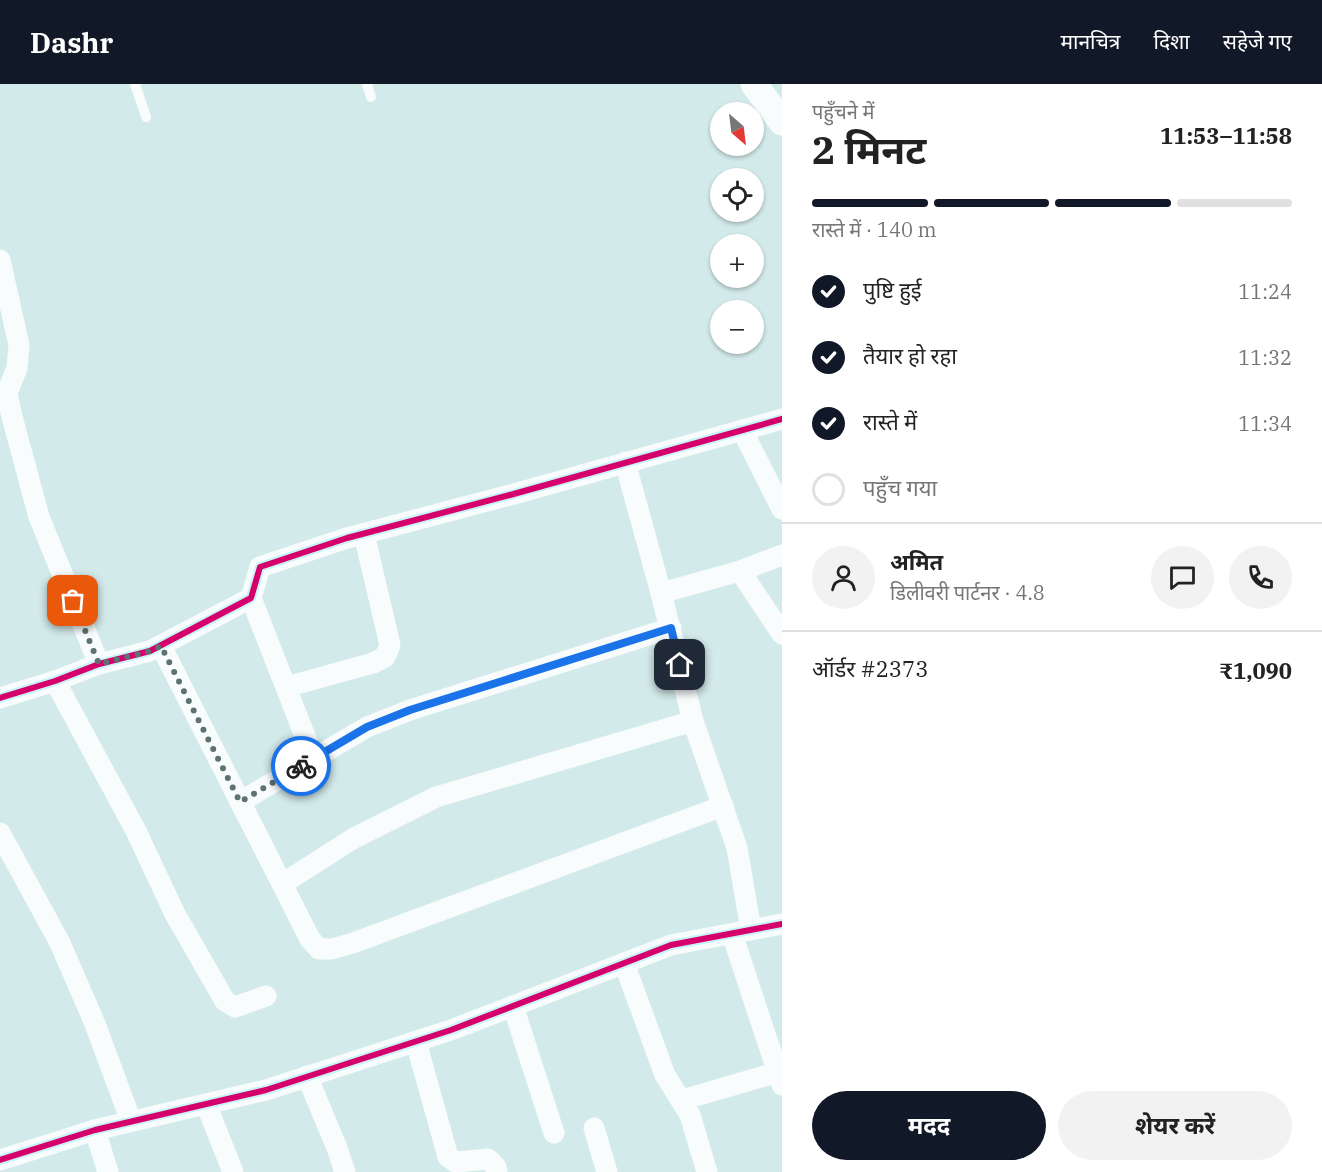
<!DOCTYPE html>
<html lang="hi">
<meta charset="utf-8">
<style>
body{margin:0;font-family:"IBM Plex Serif","Noto Sans Devanagari",serif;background:#f2f2f2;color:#222;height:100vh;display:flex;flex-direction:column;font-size:22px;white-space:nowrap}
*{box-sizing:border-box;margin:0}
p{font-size:20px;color:#767676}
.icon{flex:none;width:33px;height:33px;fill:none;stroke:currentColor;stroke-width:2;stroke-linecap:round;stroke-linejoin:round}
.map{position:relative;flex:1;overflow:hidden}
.details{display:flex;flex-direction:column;background:#fff;width:540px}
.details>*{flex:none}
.needle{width:39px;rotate:152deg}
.buttons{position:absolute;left:710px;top:18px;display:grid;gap:12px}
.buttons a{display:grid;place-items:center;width:54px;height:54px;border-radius:50%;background:#fff;box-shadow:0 2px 4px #0004;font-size:30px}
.pin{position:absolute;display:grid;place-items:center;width:51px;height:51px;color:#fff;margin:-26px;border-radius:12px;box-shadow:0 3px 9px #0006}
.courier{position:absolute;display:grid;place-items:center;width:60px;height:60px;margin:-30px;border:4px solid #1a73e8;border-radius:50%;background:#fff;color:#222;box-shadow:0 2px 8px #0007}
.headline em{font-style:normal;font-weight:700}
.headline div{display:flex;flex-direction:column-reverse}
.headline{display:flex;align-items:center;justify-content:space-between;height:102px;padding:0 30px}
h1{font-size:39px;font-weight:700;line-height:45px}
.bar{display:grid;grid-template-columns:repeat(4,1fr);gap:9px 6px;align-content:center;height:72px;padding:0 30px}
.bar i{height:8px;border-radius:4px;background:#e0e0e0}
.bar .selected{background:#111827}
.bar p{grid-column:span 4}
.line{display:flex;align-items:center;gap:15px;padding:0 30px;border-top:2px solid #e0e0e0}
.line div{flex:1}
.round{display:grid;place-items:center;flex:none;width:63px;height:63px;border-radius:32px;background:#f2f2f2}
ol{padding:0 30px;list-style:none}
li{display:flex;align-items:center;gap:18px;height:66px}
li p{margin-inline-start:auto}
li .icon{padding:6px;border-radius:50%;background:#111827;color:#fff;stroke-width:4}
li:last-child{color:#767676}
li i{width:33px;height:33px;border:3px solid #e0e0e0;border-radius:50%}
.primary-button{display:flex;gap:12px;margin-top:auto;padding:12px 30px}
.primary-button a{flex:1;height:69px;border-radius:36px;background:#111827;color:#fff;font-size:24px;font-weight:700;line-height:69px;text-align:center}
.primary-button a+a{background:#f2f2f2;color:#222}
header{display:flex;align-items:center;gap:36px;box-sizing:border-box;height:84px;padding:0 30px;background:#111827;color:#fff}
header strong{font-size:28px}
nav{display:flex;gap:33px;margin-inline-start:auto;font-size:21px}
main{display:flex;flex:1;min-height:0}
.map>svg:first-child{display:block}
</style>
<header>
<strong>Dashr</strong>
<nav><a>मानचित्र</a><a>दिशा</a><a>सहेजे गए</a></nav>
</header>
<main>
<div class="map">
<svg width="782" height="1088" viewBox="0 0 782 1088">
<rect width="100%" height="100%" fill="#d3eaea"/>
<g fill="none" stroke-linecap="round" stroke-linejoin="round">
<g stroke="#f8fcfc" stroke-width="10">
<polyline points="135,0 146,33"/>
<polyline points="367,0 371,13"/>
</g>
<g stroke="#f8fcfc" stroke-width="21">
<polyline points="0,176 19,261 17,284 7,309 11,329 39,433 99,580"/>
<polyline points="742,346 782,425"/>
<polyline points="625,378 661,509"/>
<polyline points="740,487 782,550"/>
<polyline points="251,514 314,675"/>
<polyline points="161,562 310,855 319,865 332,865 353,859 723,722"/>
<polyline points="55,597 136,747 175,830 225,917 235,923 266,912"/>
<polyline points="286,603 373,579 385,573 390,561 364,450"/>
<polyline points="0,614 55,597 99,580 150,567 251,514 260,483 347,454 510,411 782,335"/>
<polyline points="240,718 367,643 410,626 671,544"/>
<polyline points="0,749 60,859 95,940 131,1037"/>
<polyline points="282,800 354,754 436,713 693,637"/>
<polyline points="751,846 737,764 693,637 661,509 740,487 782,471"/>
<polyline points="732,850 782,1001"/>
<polyline points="624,879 665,991 690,1031 707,1088"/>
<polyline points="513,922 554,1049"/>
<polyline points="416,958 448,1073 456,1078 488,1075 496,1083 497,1088"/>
<polyline points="307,992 337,1064 345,1088"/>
<polyline points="682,1016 778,988"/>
<polyline points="206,1020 233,1088"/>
<polyline points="594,1044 607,1088"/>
<polyline points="95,1046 108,1088"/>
<polyline points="0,1076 95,1046 266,1006 451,946 671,861 782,840"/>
</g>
<polyline stroke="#f8fcfc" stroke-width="27" points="754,0 782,38"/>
<g stroke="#c9f3f4" stroke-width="10">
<g id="cycleway">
<polyline points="0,614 55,597 99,580 150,567 251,514 260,483 347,454 510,411 782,335"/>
<polyline points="0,1076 95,1046 266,1006 451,946 671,861 782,840"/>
</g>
</g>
<use href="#cycleway" stroke="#d6006c" stroke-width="6"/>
</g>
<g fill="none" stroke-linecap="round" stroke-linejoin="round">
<polyline stroke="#5f7272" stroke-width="6" stroke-dasharray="0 10.8" points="73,517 99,580 150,567 161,562 240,718 301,682"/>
<polyline stroke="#1a73e8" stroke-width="8" points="301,682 367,643 410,626 671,544 680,581"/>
</g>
</svg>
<div class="buttons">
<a><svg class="needle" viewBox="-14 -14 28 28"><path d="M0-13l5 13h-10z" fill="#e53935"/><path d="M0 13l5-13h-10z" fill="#767676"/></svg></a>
<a><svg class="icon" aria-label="locate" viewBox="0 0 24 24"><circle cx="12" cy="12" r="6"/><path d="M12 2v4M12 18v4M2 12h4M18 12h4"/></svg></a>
<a>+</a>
<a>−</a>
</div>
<div class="pin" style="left:73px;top:517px;background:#ea580c"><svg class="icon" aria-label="bag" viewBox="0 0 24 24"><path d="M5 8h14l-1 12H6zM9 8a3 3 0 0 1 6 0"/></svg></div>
<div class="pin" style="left:680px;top:581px;background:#1f2937"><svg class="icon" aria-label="home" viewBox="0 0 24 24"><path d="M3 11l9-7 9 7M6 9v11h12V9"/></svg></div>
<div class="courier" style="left:301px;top:682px"><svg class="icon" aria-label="bike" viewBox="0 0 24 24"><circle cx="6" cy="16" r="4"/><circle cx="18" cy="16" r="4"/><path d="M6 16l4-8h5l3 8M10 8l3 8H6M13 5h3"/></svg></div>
</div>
<section class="details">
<div class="headline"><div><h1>2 मिनट</h1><p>पहुँचने में</p></div><em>11:53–11:58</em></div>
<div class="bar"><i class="selected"></i><i class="selected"></i><i class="selected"></i><i></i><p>रास्ते में · 140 m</p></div>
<ol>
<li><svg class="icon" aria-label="check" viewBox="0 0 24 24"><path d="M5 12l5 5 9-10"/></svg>पुष्टि हुई<p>11:24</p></li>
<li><svg class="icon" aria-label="check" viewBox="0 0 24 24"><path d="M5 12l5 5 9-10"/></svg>तैयार हो रहा<p>11:32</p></li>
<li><svg class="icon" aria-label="check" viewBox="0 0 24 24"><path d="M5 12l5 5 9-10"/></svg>रास्ते में<p>11:34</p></li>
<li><i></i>पहुँच गया</li>
</ol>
<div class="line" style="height:108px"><a class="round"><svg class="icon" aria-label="person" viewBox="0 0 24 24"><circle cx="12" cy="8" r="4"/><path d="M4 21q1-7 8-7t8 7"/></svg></a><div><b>अमित</b><p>डिलीवरी पार्टनर · 4.8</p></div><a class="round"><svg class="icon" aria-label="chat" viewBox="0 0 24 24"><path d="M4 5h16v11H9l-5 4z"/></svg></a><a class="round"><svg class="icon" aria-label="phone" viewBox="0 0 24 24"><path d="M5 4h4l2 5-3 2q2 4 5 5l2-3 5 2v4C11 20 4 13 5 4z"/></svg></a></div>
<div class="line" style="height:78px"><div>ऑर्डर #2373</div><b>₹1,090</b></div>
<div class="primary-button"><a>मदद</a><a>शेयर करें</a></div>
</section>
</main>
